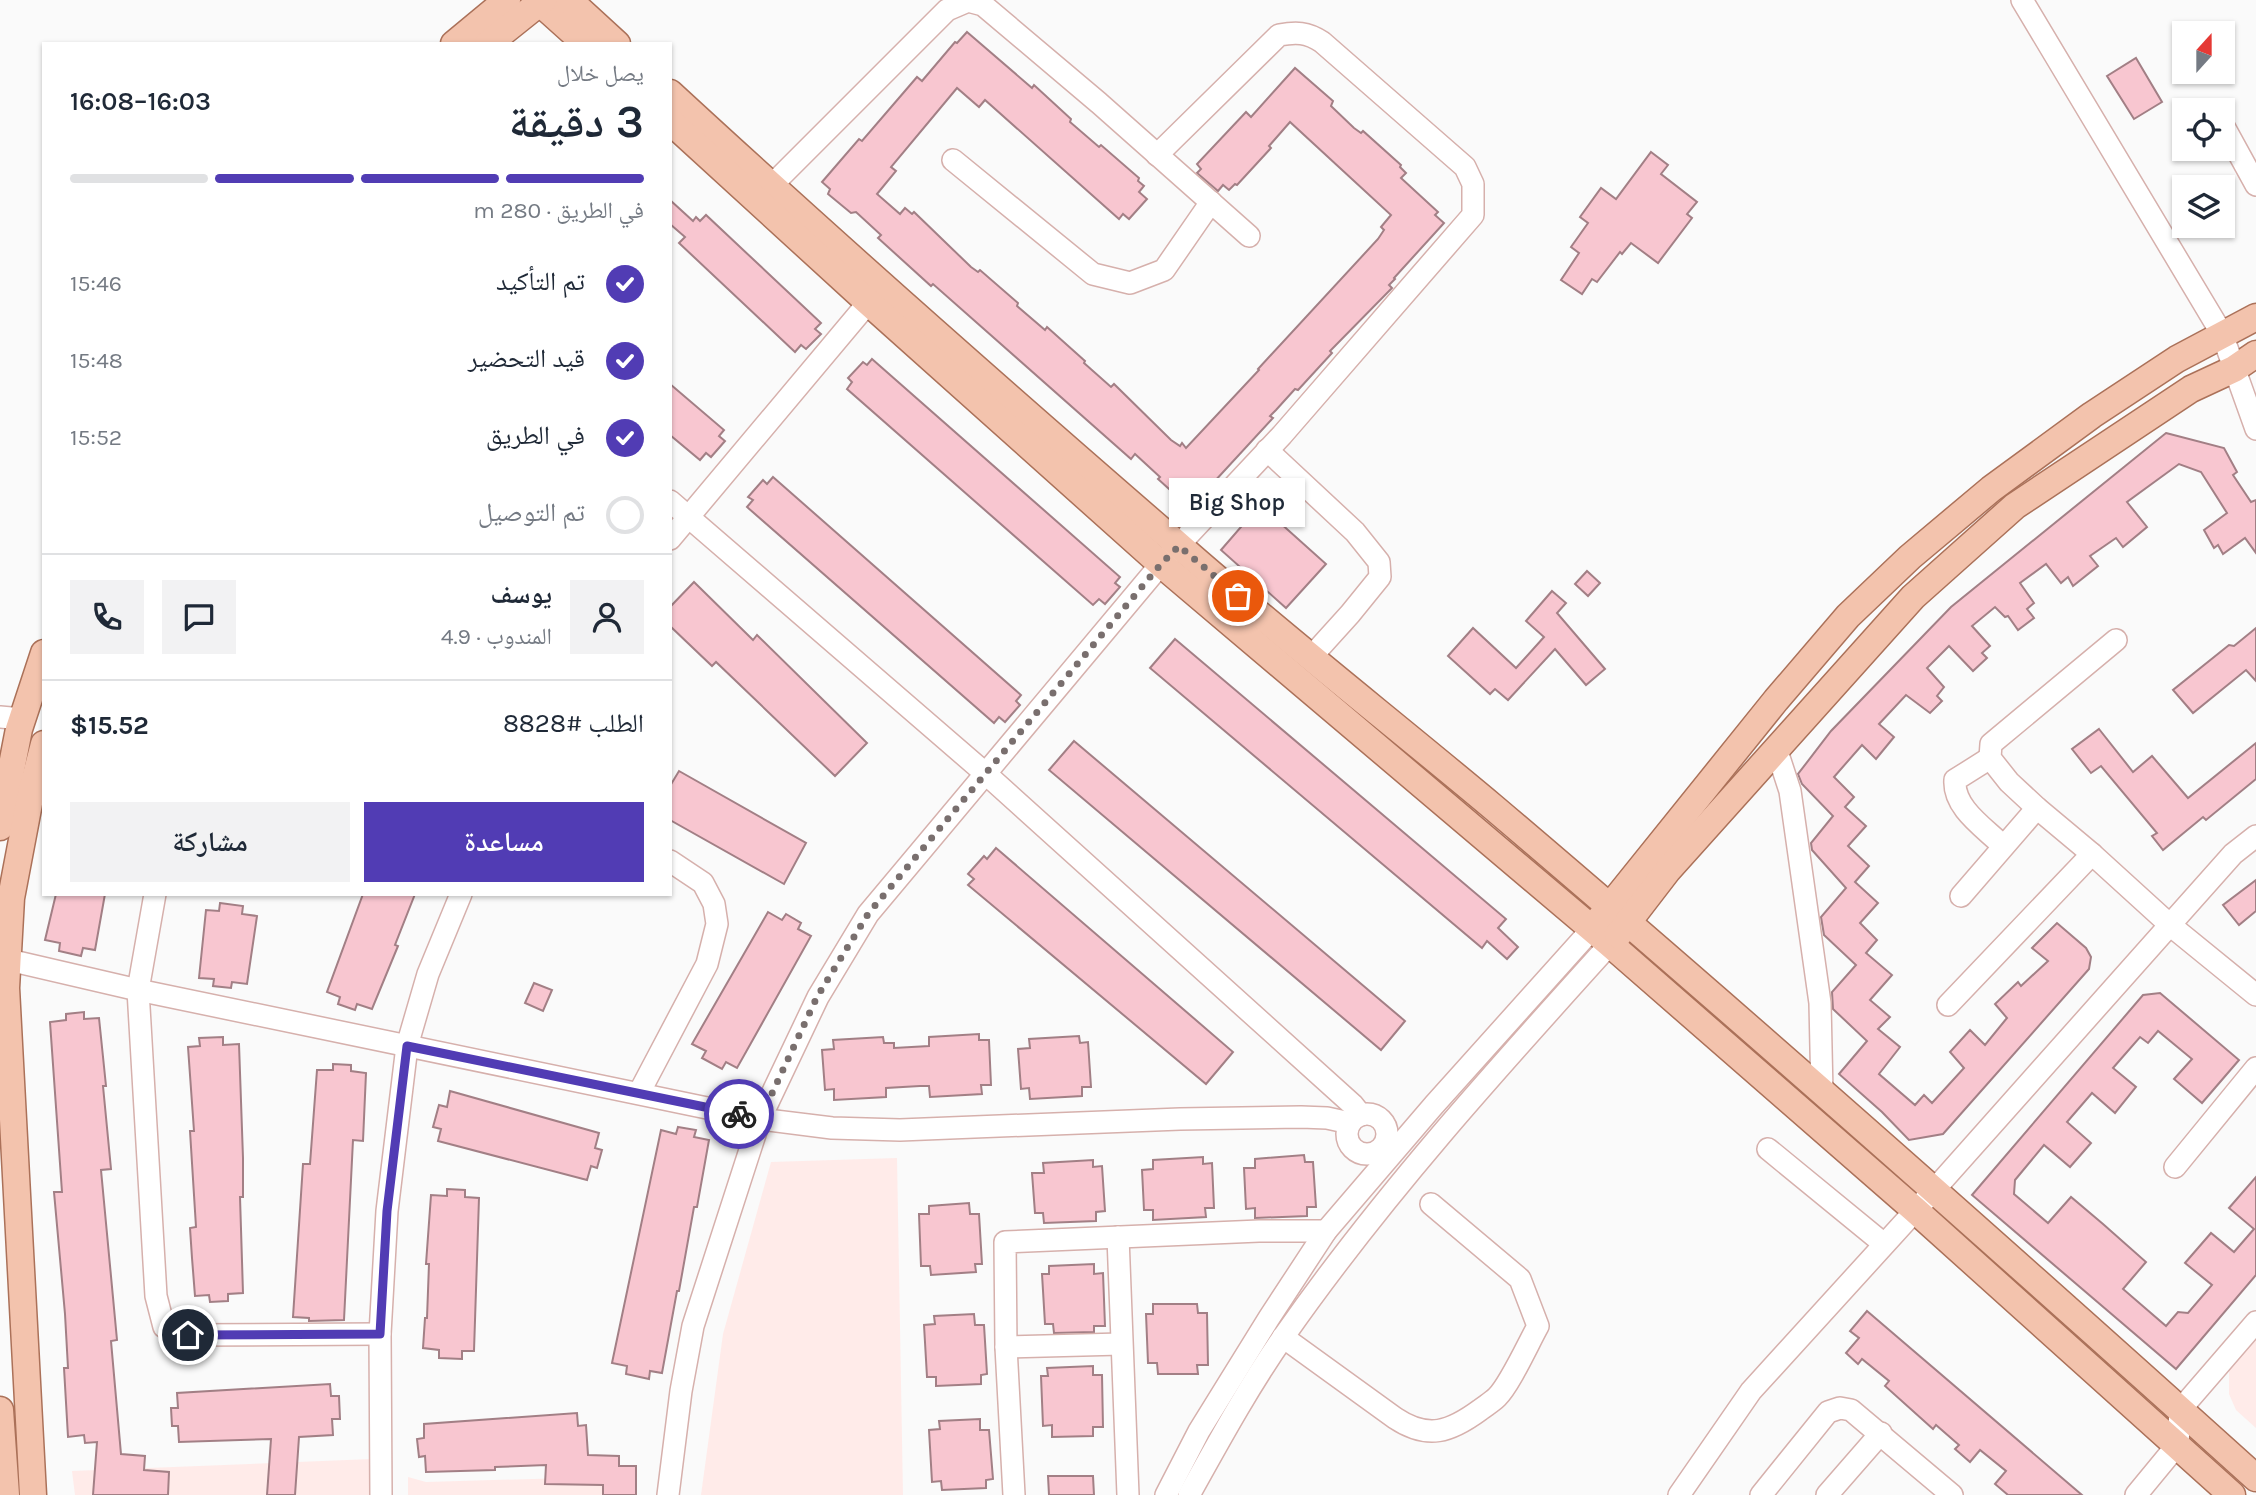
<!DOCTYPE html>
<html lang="ar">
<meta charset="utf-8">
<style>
body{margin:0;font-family:Karla,"Noto Naskh Arabic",sans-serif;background:#f2f2f3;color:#1f2937;direction:rtl;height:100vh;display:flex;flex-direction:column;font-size:26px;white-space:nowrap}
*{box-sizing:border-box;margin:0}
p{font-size:23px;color:#747a83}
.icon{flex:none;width:38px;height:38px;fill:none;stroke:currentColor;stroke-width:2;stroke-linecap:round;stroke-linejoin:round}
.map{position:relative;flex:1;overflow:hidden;direction:ltr}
.side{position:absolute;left:42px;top:42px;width:630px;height:854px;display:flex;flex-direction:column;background:#fff;border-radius:0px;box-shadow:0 2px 5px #0004;direction:rtl}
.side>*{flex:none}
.needle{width:46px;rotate:21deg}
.fabs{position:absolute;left:2172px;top:21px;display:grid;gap:14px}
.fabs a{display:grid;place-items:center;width:63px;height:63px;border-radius:0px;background:#fff;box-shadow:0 2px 5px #0004;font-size:35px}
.pin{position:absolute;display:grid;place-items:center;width:60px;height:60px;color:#fff;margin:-30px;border:4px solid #fff;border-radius:50%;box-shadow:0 2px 7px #0007}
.courier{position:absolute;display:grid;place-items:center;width:70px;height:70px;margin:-35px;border:5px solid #513cb4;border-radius:50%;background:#fff;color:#222;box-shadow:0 2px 9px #0007}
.bubble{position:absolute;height:49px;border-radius:0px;background:#fff;box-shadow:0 2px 5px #0004;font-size:23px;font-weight:600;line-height:49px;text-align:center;direction:rtl}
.overview em{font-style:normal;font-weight:600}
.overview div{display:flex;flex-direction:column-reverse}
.overview{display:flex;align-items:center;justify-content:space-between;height:119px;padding:0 28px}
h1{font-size:46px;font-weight:600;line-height:52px}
.bar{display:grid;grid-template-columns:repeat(4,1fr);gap:10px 7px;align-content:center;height:84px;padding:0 28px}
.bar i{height:9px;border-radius:5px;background:#e0e1e3}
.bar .active{background:#513cb4}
.bar p{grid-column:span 4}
.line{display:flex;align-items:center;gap:18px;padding:0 28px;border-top:2px solid #e0e1e3}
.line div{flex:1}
.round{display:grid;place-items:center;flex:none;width:74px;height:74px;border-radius:0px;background:#f2f2f3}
ol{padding:0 28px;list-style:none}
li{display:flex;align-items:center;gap:21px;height:77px}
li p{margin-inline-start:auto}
li .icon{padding:7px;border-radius:50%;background:#513cb4;color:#fff;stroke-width:4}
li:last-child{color:#747a83}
li i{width:38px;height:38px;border:4px solid #e0e1e3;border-radius:50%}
.action{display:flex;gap:14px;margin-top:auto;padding:14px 28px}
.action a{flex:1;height:80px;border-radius:0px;background:#513cb4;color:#fff;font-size:28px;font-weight:600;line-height:80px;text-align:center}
.action a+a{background:#f2f2f3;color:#1f2937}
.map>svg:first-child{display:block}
</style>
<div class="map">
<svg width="2256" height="1495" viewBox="0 0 2256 1495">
<rect width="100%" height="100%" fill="#fafafa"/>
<g fill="#ffebe9">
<polygon points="897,1158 903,1495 701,1495 723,1334 771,1162"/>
<polygon points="2256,1335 2256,1428 2236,1410 2229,1394 2229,1367"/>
<polygon points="372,1459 372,1495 75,1495 72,1471"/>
<polygon points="634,1476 633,1495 408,1495 408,1477 426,1482"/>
</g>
<g fill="#f8c6d0" stroke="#a27f85" stroke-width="2">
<polygon points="967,32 1032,88 1034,85 1071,119 1070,122 1099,147 1101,145 1139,178 1138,181 1144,186 1139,192 1147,199 1129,219 1123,214 1119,219 985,100 979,107 957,88 891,167 896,171 877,194 900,214 905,208 912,214 914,212 971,267 978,272 980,270 1018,303 1017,306 1045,330 1047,327 1085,361 1084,363 1111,387 1114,384 1171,440 1180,446 1182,443 1186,448 1259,370 1258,369 1378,239 1384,230 1381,227 1391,215 1290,122 1269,146 1271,148 1237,185 1235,184 1229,190 1223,185 1218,191 1197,173 1201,169 1197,164 1246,112 1251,117 1295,68 1333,101 1331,106 1354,128 1361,133 1363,131 1401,165 1400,167 1406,173 1401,178 1438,212 1435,215 1444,223 1394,278 1395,279 1389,285 1392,288 1330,351 1332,353 1298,390 1295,389 1276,410 1270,416 1273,418 1190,508 1158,479 1160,477 1135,454 1131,459 933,284 931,286 878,238 881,235 856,212 851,213 828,194 830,189 822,182 859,139 862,141 917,77 922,81 955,42 957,43"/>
<polygon points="2136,58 2162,102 2134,119 2107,76"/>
<polygon points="1651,152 1668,165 1661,174 1697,202 1687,214 1692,218 1658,263 1631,243 1622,254 1620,252 1597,282 1592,279 1582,294 1561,280 1579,253 1571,247 1588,223 1580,217 1601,188 1616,199"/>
<polygon points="670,200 693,221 696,217 700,221 706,215 821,323 815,329 821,334 806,349 801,345 795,352 679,243 685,237 670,224"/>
<polygon points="872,359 1120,577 1115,583 1120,587 1105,604 1099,599 1093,605 847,389 852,382 848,378 863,362 867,365"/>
<polygon points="670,384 724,430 719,436 725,441 711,457 706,453 700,460 670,435"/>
<polygon points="2166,433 2224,448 2237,472 2233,475 2251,502 2256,500 2256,553 2245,538 2223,554 2218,545 2214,548 2204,530 2227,513 2201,472 2179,464 2127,502 2147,527 2123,547 2116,538 2090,556 2098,566 2073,586 2068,577 2061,583 2046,564 2020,583 2034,603 2027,609 2034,618 2018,630 2008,616 2005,617 1995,607 1972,626 1990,646 1982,653 1987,658 1973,671 1949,646 1927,668 1944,687 1937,696 1942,701 1930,713 1906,695 1879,724 1894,737 1876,759 1862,745 1834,777 1854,797 1845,807 1866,826 1848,846 1869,866 1855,882 1878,903 1860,923 1877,940 1866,953 1892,975 1870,1000 1890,1017 1878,1029 1900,1047 1879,1074 1915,1105 1924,1095 1932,1103 1964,1068 1950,1052 1970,1030 1985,1045 2007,1018 1995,1004 2018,982 2021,986 2048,961 2032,948 2057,923 2086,948 2091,957 2089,969 1943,1134 1909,1140 1882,1112 1839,1074 1867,1041 1833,1009 1832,992 1856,965 1824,935 1821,917 1846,888 1812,850 1811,843 1833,816 1802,784 1798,774 1831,731 1951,607"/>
<polygon points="773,477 1021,695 1016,701 1020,705 1005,722 999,717 994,723 747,507 753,500 748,497 763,480 767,484"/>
<polygon points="1260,505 1326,564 1286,608 1221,550"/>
<polygon points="1587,571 1600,583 1588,596 1575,584"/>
<polygon points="694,582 753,640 757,635 867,743 835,776 716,662 712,666 670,626 670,607"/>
<polygon points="1552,591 1566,603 1557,613 1605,669 1586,685 1555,649 1508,700 1495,689 1490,694 1448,656 1473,628 1516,668 1544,637 1526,621"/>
<polygon points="2256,628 2256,681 2246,670 2193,713 2173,690 2229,645 2234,646"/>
<polygon points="1175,639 1506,919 1498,928 1518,947 1507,959 1487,941 1482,948 1150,668"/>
<polygon points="2099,729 2133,772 2152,756 2188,798 2256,743 2256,779 2206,820 2203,817 2163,850 2152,836 2157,833 2101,766 2091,773 2072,749"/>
<polygon points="1074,741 1405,1021 1381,1050 1049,770"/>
<polygon points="679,771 806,843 784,884 670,820 670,786"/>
<polygon points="996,848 1233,1052 1206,1084 968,885 974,879 968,874 984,856 987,859"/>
<polygon points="2256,880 2256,911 2239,925 2223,905"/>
<polygon points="56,894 105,894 95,950 83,948 81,956 59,951 60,943 45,940"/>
<polygon points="363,894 415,894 395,945 398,946 372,1009 357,1004 355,1010 338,1004 340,997 327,992"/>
<polygon points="220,903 243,906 242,914 257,916 247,984 232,982 231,988 213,986 214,979 199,978 206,910 219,911"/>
<polygon points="768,912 782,920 786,914 801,923 798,929 811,936 737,1068 726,1062 722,1069 702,1058 706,1051 692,1044"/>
<polygon points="534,983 552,990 543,1011 525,1003"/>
<polygon points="2160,993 2239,1060 2202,1103 2174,1079 2192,1059 2158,1031 2148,1043 2140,1037 2113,1068 2136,1087 2115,1113 2092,1093 2067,1122 2091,1143 2070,1167 2044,1145 2015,1180 2014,1194 2048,1223 2071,1197 2103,1224 2146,1262 2123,1289 2166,1326 2178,1312 2188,1313 2212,1285 2185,1263 2211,1233 2234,1252 2254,1229 2229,1208 2256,1177 2256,1275 2176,1369 1972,1195 2143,995"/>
<polygon points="84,1012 84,1019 99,1018 106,1086 103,1086 111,1169 101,1170 117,1340 111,1341 121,1454 145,1456 144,1470 169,1472 168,1495 93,1495 97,1442 85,1443 84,1435 68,1437 64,1368 68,1368 65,1314 54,1192 62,1192 50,1022 66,1020 66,1014"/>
<polygon points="979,1034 979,1040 989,1040 991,1085 981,1085 982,1094 930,1097 929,1086 920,1086 886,1088 886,1097 834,1100 834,1089 825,1090 822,1050 834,1049 833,1040 883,1037 884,1043 894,1043 894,1048 929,1046 929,1037"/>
<polygon points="1079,1036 1080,1043 1088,1042 1091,1087 1082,1087 1082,1096 1030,1099 1029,1088 1021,1089 1018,1049 1030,1048 1029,1039"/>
<polygon points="223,1037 223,1045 239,1044 243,1158 243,1197 240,1197 243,1293 228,1294 228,1301 210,1302 209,1295 195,1296 192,1258 190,1228 196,1227 190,1131 194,1131 188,1047 200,1046 199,1038"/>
<polygon points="333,1064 351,1065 351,1071 366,1073 363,1141 353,1140 344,1320 309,1321 309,1318 293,1317 303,1164 310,1164 317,1070 333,1070"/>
<polygon points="450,1091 599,1133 595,1148 602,1150 597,1168 591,1166 587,1180 438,1141 441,1129 433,1127 439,1105 447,1107"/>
<polygon points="678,1127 696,1130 694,1137 709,1140 697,1207 694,1207 679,1291 677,1291 662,1373 650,1371 649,1379 626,1374 627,1366 612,1363 661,1130 676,1134"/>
<polygon points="1304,1155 1305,1162 1313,1162 1316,1207 1307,1207 1307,1216 1255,1218 1255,1208 1246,1209 1244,1168 1255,1168 1255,1159"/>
<polygon points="1203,1157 1203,1164 1212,1163 1214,1208 1205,1208 1206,1217 1153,1220 1153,1210 1144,1210 1142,1170 1153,1169 1153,1160"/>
<polygon points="1093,1160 1093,1167 1102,1166 1105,1211 1096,1212 1096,1221 1044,1223 1043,1213 1035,1213 1032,1173 1044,1173 1043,1163"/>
<polygon points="447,1189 465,1190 465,1197 479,1198 474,1351 462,1351 462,1359 439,1358 439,1350 423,1348 425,1318 427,1318 429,1264 426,1264 431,1195 447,1196"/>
<polygon points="969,1203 970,1214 979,1214 982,1264 975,1264 976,1272 931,1275 930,1266 921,1266 919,1214 929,1214 929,1206"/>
<polygon points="1094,1264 1094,1274 1103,1273 1105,1326 1094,1326 1094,1332 1054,1333 1053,1324 1045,1324 1042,1274 1049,1274 1049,1266"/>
<polygon points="1153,1304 1197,1304 1198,1313 1207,1313 1208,1365 1197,1365 1198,1374 1158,1374 1157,1363 1148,1363 1146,1314 1153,1314"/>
<polygon points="1867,1311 2082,1495 2008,1495 1995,1484 2006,1471 1980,1450 1970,1462 1955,1449 1959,1445 1936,1425 1933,1429 1885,1386 1889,1381 1862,1359 1858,1364 1846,1353 1859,1338 1850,1331"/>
<polygon points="974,1314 975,1325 984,1325 987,1374 981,1375 981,1384 936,1386 936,1377 927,1377 924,1325 935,1324 934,1316"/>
<polygon points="1093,1366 1093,1375 1102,1375 1103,1427 1093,1427 1093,1436 1052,1437 1052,1425 1043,1426 1041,1376 1048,1376 1047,1368"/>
<polygon points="330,1384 331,1396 339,1396 340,1419 332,1419 333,1435 299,1437 295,1495 267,1495 271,1439 179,1442 178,1426 172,1426 171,1408 178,1408 177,1393"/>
<polygon points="577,1413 578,1426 586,1425 588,1455 619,1456 619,1466 636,1466 636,1495 603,1495 603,1485 545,1484 546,1465 495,1467 495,1470 426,1472 425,1456 419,1457 417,1439 424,1438 424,1424"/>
<polygon points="980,1419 980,1430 989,1430 993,1479 986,1480 986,1488 942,1490 941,1481 932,1482 929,1430 940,1429 939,1421"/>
<polygon points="1048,1476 1093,1476 1094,1495 1049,1495"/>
</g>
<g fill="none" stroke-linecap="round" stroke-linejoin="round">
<g stroke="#d6b0ac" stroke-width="24">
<g id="minor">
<polyline points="2022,0 2222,334 2256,429"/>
<polyline points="2222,123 2256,185"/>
<polyline points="953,160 1093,274 1130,283 1164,270 1211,202"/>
<polyline points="771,186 947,10 968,1 983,5 1099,103 1249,236"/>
<polyline points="1267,450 1355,532 1379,562 1380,577 1350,614 1312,656"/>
<polyline points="670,501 986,774 1353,1105 1361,1115"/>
<polyline points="670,539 878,291"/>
<polyline points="2116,640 1991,744 1990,758 2009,782 2037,808 2092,854 2170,925 2256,995"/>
<polyline points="0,717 22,719"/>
<polyline points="1776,748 1790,791 1820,1003 1822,1093"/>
<path d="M 1990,758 L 1955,780 C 1953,808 1985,828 2003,846"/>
<polyline points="155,894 138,990 156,1296 164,1327 175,1334 188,1335 380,1334"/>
<polyline points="1961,896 2037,808"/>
<polyline points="0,958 138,990 760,1119 832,1128 900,1130 1180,1119 1301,1117 1327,1118 1350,1123"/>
<polyline points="1948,1005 2092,854"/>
<polyline points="639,1093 707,964 717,924 714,904 703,883 670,861"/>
<circle cx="1367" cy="1134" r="20"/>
<polyline points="1768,1149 1884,1244"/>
<polyline points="2175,1167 2256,1068"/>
<polyline points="1118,1237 1128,1495"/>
<path d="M 1283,1337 L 1395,1418 C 1428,1440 1450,1432 1480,1410 C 1485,1406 1492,1402 1497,1397 C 1510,1384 1528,1344 1538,1326 L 1520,1279 L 1431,1204"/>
<polyline points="1006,1347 1121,1344"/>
<polyline points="381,1495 380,1334 387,1211 407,1046 428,974 461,894"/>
<path d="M 668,1495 L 681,1391 L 693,1326 L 760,1119 L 818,997 L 868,914 L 1161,564 L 1282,435 L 1473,215 L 1473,184 L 1465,167 L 1322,42 C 1307,32 1296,32 1279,35 L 1157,155"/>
<polyline points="1014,1495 1006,1347 1005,1242 1259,1231 1326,1231"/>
<polyline points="1166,1495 1199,1431 1269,1318 1326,1231 1434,1105 1592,929"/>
<path d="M 1189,1495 C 1219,1441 1249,1386 1284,1336 C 1382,1196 1496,1070 1610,944"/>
<polyline points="1679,1495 1751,1391 1934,1190 2233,854 2256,836"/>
<polyline points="1761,1495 1828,1412 1840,1408 1851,1410 1952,1495"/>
<polyline points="1827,1495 1881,1433"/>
<polyline points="2136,1495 2178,1444 2180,1410 2256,1322"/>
</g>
</g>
<g stroke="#ab7159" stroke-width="29">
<g id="major">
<polyline points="537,0 586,44"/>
<polyline points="569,0 617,44"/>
<polyline points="454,44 507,0"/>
<polyline points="488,44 543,0"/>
<path d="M 670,93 C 836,246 1005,395 1176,543 C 1279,634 1388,719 1493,807 C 1751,1026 2004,1251 2256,1478"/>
<polyline points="670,121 868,302 1161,564 1610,944 1915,1210 2232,1495"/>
<polyline points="0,827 19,729 44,653"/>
<polyline points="1599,920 1776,700 1848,616 1910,557 1991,489 2092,415 2177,359 2256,317"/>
<polyline points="1618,935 1668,870 1913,597 2015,506 2191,389 2234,369 2256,354"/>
<polyline points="0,1410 6,1495"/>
<polyline points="33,1495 6,988 11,898 30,798 44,744"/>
</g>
</g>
<use href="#minor" stroke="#fff" stroke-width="21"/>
<use href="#major" stroke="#f3c3ad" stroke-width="26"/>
</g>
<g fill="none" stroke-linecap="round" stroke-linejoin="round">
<polyline stroke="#796f6e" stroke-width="7" stroke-dasharray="0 12.6" points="739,1114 760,1119 817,997 868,914 1161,564 1179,546 1238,596"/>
<polyline stroke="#513cb4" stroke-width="9" points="188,1335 380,1334 387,1211 407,1046 739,1114"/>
</g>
</svg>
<div class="fabs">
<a><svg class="needle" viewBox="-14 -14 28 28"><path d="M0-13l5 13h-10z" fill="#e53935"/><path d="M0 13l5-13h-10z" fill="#747a83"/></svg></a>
<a><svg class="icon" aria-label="locate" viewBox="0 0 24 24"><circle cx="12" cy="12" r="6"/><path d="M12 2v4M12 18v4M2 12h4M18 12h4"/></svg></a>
<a><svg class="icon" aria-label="layers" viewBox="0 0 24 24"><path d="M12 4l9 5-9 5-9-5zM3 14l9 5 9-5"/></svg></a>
</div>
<div class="pin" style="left:1238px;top:596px;background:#ea580c"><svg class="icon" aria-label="bag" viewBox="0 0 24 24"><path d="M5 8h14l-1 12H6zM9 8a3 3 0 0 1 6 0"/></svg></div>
<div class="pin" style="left:188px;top:1335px;background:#1f2937"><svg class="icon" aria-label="home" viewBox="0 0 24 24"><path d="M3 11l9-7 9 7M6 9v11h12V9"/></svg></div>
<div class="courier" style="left:739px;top:1114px"><svg class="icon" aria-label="bike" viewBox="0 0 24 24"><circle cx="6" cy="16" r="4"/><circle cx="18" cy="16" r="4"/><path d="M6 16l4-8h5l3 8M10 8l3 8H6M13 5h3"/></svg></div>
<div class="bubble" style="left:1169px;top:478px;width:136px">Big Shop</div>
<section class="side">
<div class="overview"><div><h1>3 دقيقة</h1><p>يصل خلال</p></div><em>16:03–16:08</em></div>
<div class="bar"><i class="active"></i><i class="active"></i><i class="active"></i><i></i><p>في الطريق · 280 m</p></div>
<ol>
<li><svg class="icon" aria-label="check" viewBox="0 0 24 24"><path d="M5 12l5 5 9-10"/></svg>تم التأكيد<p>15:46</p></li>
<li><svg class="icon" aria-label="check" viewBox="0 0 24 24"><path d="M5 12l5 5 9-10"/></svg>قيد التحضير<p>15:48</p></li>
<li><svg class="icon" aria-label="check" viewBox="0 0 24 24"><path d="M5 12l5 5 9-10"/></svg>في الطريق<p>15:52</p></li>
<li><i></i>تم التوصيل</li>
</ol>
<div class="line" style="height:126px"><a class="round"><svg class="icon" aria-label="person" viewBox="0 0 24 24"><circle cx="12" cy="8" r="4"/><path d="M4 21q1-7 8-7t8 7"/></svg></a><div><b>يوسف</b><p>المندوب · 4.9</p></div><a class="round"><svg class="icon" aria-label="chat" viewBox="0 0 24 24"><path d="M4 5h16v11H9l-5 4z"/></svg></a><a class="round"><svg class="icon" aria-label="phone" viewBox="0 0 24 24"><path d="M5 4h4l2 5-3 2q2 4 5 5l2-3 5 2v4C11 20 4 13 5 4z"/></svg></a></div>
<div class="line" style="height:91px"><div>الطلب #8828</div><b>$15.52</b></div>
<div class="action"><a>مساعدة</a><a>مشاركة</a></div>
</section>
</div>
